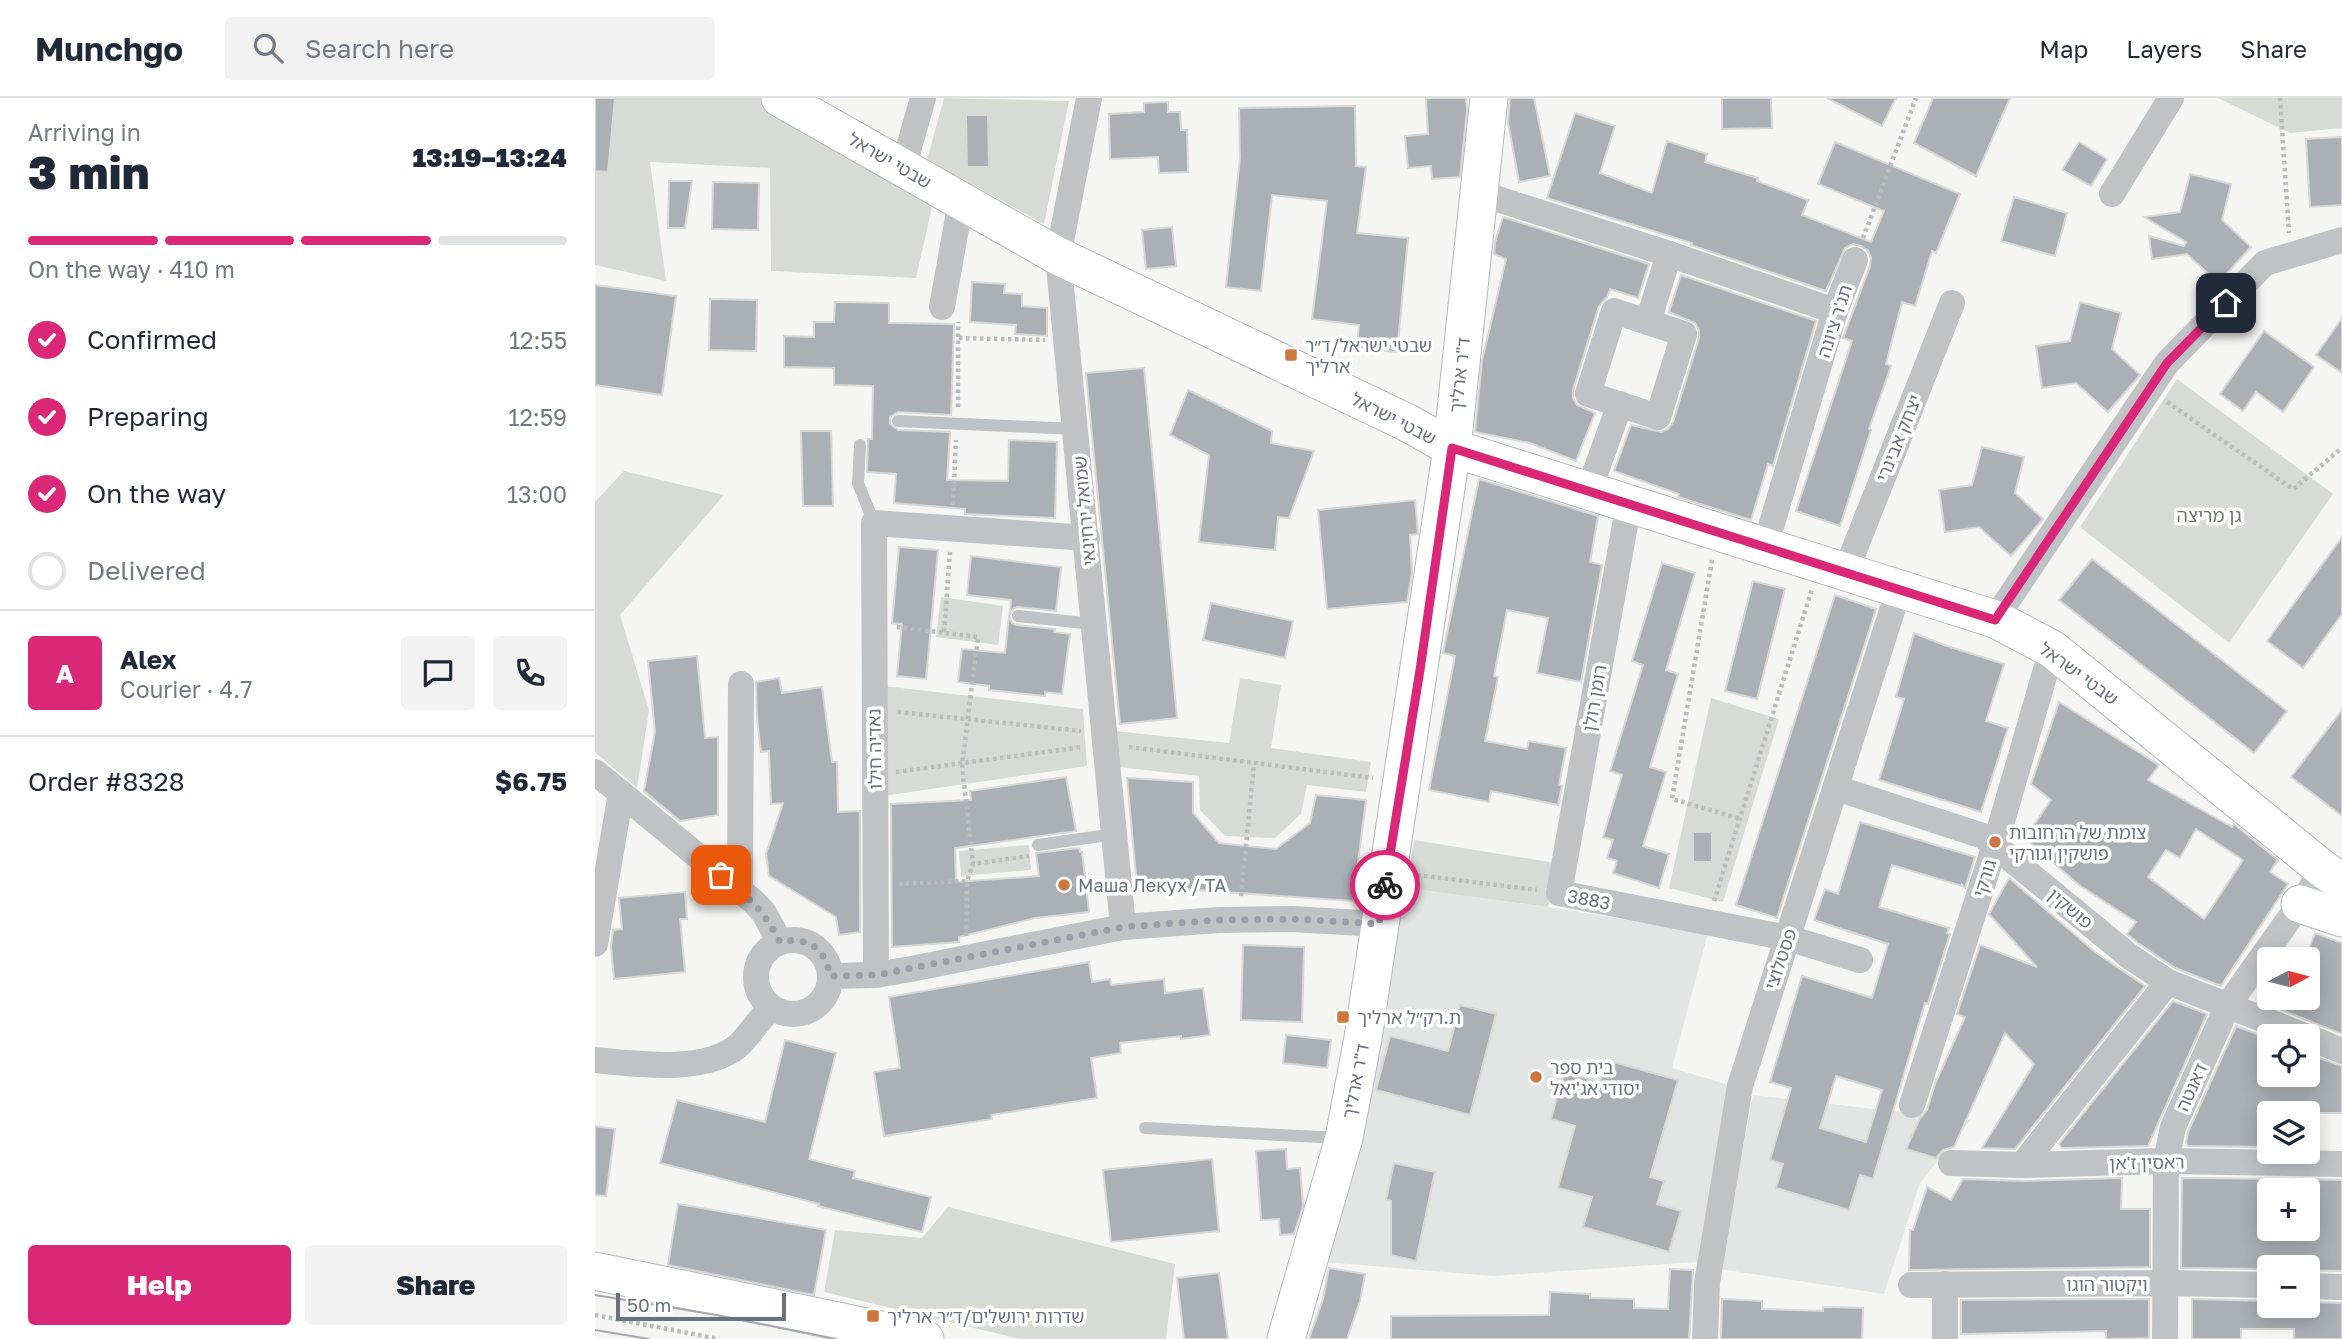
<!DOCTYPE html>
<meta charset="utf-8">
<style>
body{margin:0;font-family:"Golos Text","Noto Sans Hebrew",sans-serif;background:#f2f2f3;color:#1f2937;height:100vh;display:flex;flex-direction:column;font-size:26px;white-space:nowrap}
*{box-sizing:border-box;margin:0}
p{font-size:23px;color:#747a83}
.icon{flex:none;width:38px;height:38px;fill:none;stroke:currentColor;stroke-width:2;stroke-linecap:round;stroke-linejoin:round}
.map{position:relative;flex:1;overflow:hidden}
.drawer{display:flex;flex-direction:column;background:#fff;width:595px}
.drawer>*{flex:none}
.needle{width:46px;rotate:83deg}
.fabs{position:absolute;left:1662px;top:849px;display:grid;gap:14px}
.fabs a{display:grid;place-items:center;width:63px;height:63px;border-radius:7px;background:#fff;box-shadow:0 4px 18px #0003;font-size:35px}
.scale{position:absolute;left:21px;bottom:18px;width:170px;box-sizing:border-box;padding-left:7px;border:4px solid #697280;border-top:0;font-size:19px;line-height:24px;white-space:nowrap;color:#697280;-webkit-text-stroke:5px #fff;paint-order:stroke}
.pin{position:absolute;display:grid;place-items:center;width:60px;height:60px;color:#fff;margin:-30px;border-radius:14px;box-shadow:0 4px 10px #0006}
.courier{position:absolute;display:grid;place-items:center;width:70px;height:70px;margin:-35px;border:5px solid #db2777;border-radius:50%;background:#fff;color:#222;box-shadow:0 2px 9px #0007}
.overview em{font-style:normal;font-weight:800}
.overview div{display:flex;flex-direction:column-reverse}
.overview{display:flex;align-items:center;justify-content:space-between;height:119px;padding:0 28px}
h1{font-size:46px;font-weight:800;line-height:52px}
.bar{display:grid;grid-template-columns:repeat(4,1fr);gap:10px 7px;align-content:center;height:84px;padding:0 28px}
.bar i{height:9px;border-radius:5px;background:#e0e1e3}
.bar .selected{background:#db2777}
.bar p{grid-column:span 4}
.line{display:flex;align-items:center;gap:18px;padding:0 28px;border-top:2px solid #e0e1e3}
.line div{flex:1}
.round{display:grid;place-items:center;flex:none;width:74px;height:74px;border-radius:7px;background:#f2f2f3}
ol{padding:0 28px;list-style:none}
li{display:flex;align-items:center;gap:21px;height:77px}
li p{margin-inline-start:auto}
li .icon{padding:7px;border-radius:50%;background:#db2777;color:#fff;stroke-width:4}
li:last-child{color:#747a83}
li i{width:38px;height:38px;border:4px solid #e0e1e3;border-radius:50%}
.action{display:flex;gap:14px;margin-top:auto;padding:14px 28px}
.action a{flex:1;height:80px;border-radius:7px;background:#db2777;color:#fff;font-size:28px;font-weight:800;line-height:80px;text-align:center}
.action a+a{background:#f2f2f3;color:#1f2937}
header{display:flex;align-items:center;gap:42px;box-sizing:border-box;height:98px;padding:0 35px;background:#fff;border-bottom:2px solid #e0e1e3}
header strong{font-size:33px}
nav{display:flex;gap:38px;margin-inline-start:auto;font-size:24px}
.search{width:490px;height:63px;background:#f2f2f3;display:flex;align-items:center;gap:18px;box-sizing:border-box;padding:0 24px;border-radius:7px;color:#747a83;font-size:26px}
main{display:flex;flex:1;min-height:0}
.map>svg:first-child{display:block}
</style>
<header>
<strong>Munchgo</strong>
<div class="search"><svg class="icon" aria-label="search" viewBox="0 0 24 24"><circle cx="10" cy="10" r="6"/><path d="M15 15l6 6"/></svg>Search here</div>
<nav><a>Map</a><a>Layers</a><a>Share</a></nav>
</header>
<main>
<section class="drawer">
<div class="overview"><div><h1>3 min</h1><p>Arriving in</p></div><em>13:19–13:24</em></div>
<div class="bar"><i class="selected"></i><i class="selected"></i><i class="selected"></i><i></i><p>On the way · 410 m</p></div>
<ol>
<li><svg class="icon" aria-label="check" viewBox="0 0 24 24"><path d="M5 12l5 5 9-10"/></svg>Confirmed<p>12:55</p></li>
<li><svg class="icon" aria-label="check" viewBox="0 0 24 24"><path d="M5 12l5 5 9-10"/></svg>Preparing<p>12:59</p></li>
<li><svg class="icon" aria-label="check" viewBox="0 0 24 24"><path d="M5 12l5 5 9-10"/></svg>On the way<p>13:00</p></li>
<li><i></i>Delivered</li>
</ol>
<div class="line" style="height:126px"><b class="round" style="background:#db2777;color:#fff">A</b><div><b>Alex</b><p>Courier · 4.7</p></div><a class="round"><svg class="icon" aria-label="chat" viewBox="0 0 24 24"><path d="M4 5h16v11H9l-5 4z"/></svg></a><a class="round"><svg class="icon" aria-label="phone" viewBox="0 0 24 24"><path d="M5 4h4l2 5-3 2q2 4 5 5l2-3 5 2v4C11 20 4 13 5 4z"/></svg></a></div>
<div class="line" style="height:91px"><div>Order #8328</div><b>$6.75</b></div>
<div class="action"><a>Help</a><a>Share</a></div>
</section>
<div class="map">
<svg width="1747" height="1241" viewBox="0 0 1747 1241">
<rect width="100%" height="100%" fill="#f5f6f3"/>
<g fill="#e3e5e4">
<polygon points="811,790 953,809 1113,835 1077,970 1134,987 1102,1164 898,1178 729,1164 773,1002"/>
<polygon points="1158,997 1375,1022 1325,1085 1289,1196 1125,1171"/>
</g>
<g fill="#d6dcd5">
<polygon points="0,0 169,0 340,96 321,180 176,173 175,70 55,64 71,183 0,167"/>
<polygon points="349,0 474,3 449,126 332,62"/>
<polygon points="1623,0 1747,0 1747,30 1695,35"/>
<polygon points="1582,281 1738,396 1634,545 1485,429"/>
<polygon points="29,373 129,397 25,517 54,612 42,690 0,654 0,404"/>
<polygon points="346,499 408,508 403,547 341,539"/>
<polygon points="645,580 686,587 676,650 776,664 771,694 712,687 706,716 680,740 630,738 605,712 604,678 523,669 520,633 634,645"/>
<polygon points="289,588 488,611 492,668 288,698"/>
<polygon points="1116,600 1184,621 1128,804 1074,790"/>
<polygon points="819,742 961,765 953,809 811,790"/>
<polygon points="434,747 436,772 366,778 364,753"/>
<polygon points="353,1109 580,1166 571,1241 425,1241 229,1194 240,1132 327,1140"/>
</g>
<g fill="#abafb6" stroke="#d7d7d6" stroke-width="2" fill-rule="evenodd">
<polygon points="0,0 20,0 13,74 0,73"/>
<polygon points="831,0 871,0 872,12 865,79 837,81 836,68 813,70 810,38 833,36"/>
<polygon points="915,0 939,0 955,78 924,84 913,24"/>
<polygon points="1127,0 1176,0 1177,30 1127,31"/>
<polygon points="1232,0 1301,0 1287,28"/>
<polygon points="1338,0 1415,0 1381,78 1319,45"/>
<polygon points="573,4 573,14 585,14 586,32 592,32 593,74 564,75 563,59 515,61 514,16 549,14 549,5"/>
<polygon points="760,8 761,68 771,69 762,135 813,140 802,254 762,250 764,227 717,221 732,103 677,97 666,193 631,189 645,60 644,10"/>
<polygon points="980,15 1020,28 1005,75 1057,95 1072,43 1112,56 1110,64 1163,80 1162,83 1213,102 1207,117 1276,144 1289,113 1223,86 1240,44 1365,96 1341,155 1337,153 1320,208 1307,204 1291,266 1296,268 1274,331 1276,332 1245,428 1201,413 1257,243 1248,240 1275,168 1276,160 1273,153 1266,148 1258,146 1250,150 1231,193 1096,147 1097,145 952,100"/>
<polygon points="371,17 393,17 394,69 372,69"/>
<polygon points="1747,39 1747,107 1715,109 1711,41"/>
<polygon points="1484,44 1512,61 1496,88 1467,72"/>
<polygon points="1595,76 1636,86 1627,122 1656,149 1623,185 1592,156 1557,161 1554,138 1589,148 1591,144 1549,119 1585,114"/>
<polygon points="74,83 97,83 90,130 73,130"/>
<polygon points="118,84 164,85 163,132 117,131"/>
<polygon points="1419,99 1472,115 1460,158 1406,143"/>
<polygon points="908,119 1054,166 1043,200 1015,191 1012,199 1004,208 978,292 978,300 982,307 1000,315 981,363 935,345 880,334 887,263 911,161 899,156 900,144"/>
<polygon points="577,129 581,168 551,171 547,132"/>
<polygon points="1086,177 1221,223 1178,368 1173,366 1156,422 1083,399 1084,396 1019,373 1036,327 1066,334 1073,331 1078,324 1104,240 1104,232 1100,225 1074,214"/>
<polygon points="377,184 410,186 409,195 427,196 427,208 452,210 452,238 420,236 421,227 375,224"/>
<polygon points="0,187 81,198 67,297 0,287"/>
<polygon points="115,201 162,202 161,253 114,252"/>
<polygon points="240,204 294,205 294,225 359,226 356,317 303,314 295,319 295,326 303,332 355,334 352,382 413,383 414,342 462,344 460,420 370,416 370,411 299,405 301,376 272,374 273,341 277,341 278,288 239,287 239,270 189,269 189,238 219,239 219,224 239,224"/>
<polygon points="1485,204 1526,215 1517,251 1545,277 1513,314 1481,285 1447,290 1441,248 1475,243"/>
<polygon points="1747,220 1747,275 1721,257"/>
<polygon points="1669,233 1719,269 1688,314 1661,294 1648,313 1625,296"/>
<polygon points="549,270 582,620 525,626 491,275"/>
<polygon points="593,292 677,333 676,345 719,353 694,420 683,419 680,452 604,444 614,357 575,337"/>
<polygon points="206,333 236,333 238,408 208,408"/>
<polygon points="1387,349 1429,359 1420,395 1448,421 1416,458 1384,429 1350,434 1344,392 1377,387"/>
<polygon points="884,381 1003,418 995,464 1007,467 986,584 942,575 953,520 912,512 899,578 903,579 890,643 932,651 934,643 971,650 964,687 967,688 963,707 896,693 894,704 834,692 860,558 848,555"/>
<polygon points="820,402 823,436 815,437 817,475 812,504 732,511 723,412"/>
<polygon points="1747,439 1747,516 1708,570 1672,543"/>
<polygon points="304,449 343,452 331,581 302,578 307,526 297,525"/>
<polygon points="376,458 466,469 461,513 423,509 419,510 415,516 416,502 372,497"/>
<polygon points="1497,461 1692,613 1659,655 1464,502"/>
<polygon points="1067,465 1100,475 1071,572 1083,576 1055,669 1071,674 1048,748 1074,756 1064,790 1018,775 1022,763 1012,760 1018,742 1008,739 1027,677 1015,673 1048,567 1037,563"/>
<polygon points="1158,483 1190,491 1162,601 1130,593"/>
<polygon points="1240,497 1281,511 1182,820 1141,807"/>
<polygon points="616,505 698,523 690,560 608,542"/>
<polygon points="414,518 417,525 421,527 460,531 459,534 475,536 467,596 450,594 450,598 394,592 394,588 363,584 367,551 410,555"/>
<polygon points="1319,535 1349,547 1409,566 1391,623 1413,630 1386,714 1284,682 1309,601 1301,599"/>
<polygon points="102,558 110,640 123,639 123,717 85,723 49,693 60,634 53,563"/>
<polygon points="184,580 187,595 227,589 237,664 242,664 243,714 265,713 265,834 244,837 241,819 174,778 171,756 188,705 176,706 174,653 166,654 162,620 161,584"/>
<path d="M 1464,604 L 1564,667 L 1553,682 L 1637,729 L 1639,726 L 1683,762 L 1675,774 L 1693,786 L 1626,888 L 1580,870 L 1543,845 L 1532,836 L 1541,824 L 1484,787 L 1430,740 L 1456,702 L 1436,686 ZM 1601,731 L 1648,762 L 1609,821 L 1553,779 L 1571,752 L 1585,760 Z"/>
<polygon points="1747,612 1747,718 1696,679"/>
<polygon points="471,679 481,733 360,750 361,784 444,778 441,755 484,750 485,754 487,754 494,814 440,820 364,839 364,844 297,849 296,706 376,702 375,693"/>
<polygon points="532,680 598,684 598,715 624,745 651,748 681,751 715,725 721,697 771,702 758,803 542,788"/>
<path d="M 1265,724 L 1380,759 L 1370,790 L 1367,787 L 1367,788 L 1297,767 L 1284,809 L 1354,830 L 1352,835 L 1355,836 L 1333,906 L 1330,905 L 1278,1081 L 1265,1077 L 1254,1112 L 1181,1090 L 1188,1066 L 1175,1062 L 1196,990 L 1175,984 L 1207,878 L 1277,900 L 1293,846 L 1219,822 L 1230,791 L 1243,796 ZM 1241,978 L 1287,992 L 1271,1044 L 1225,1030 Z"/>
<rect x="1098" y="734" width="19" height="30"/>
<polygon points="1414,780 1500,854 1550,888 1420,1051 1387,1050 1439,966 1410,935 1359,1049 1348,1052 1341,1060 1311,1051 1325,1020 1332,1012 1340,986 1370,919 1362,916 1385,847 1442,869 1394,816"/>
<polygon points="90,794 92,821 85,821 90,874 19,881 16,848 18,832 27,831 24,800"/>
<polygon points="1720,835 1747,845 1747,936 1687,912 1692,900 1713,900 1713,854"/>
<polygon points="648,847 709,849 707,924 646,922"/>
<polygon points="494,864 497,884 515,881 516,887 569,881 570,895 608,890 615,937 586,941 586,938 525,945 526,955 496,960 502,1000 396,1017 397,1021 289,1038 279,974 305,970 294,899"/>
<polygon points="1578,903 1612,916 1553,1048 1467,1050 1464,1046"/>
<polygon points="865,907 901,916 875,1017 781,992 795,938 853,953"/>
<polygon points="1641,928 1675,941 1675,976 1713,976 1713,956 1747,968 1747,1015 1675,1015 1675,1049 1593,1048 1591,1045 1593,1034"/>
<polygon points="691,937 736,942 732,970 688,965"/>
<polygon points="190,942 241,955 214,1061 260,1073 258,1080 336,1099 327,1134 223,1108 224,1106 65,1065 82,1002 170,1024"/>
<polygon points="1011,962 1083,982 1055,1079 1069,1083 1062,1106 1086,1113 1074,1154 988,1129 997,1099 963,1090 980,1028 956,1021 969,974 1005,984"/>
<polygon points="0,1028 20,1031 11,1098 0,1097"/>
<polygon points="691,1051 692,1071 705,1070 708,1108 699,1136 685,1137 684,1121 666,1122 661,1053"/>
<polygon points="617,1061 624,1133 516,1144 508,1072"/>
<polygon points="799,1065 840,1074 821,1163 796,1157 796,1103 791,1102"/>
<polygon points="1527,1080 1526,1111 1555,1111 1555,1169 1314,1172 1315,1132 1318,1132 1332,1089 1356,1102 1368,1081 1427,1083"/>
<polygon points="1587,1080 1698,1081 1699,1092 1675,1092 1676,1136 1713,1136 1713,1081 1747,1082 1747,1173 1713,1172 1713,1169 1675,1169 1675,1171 1586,1170"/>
<polygon points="83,1106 231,1132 219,1197 73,1167"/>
<polygon points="734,1170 770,1176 765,1203 752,1241 714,1241 728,1201"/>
<polygon points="1075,1171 1098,1172 1094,1241 796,1241 796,1218 954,1217 955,1194 995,1196 995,1200 1039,1201 1039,1210 1073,1211"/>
<polygon points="624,1175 633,1241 589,1241 582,1180"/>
<polygon points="1127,1201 1167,1203 1167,1211 1228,1213 1228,1209 1268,1210 1267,1241 1126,1241"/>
<polygon points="1554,1201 1554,1240 1511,1241 1511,1233 1366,1236 1366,1202"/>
<polygon points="1597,1201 1675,1203 1675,1208 1713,1208 1713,1204 1747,1205 1747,1241 1699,1241 1699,1231 1646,1231 1646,1241 1597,1241"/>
</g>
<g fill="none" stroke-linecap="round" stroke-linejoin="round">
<g stroke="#b5b8bd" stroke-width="39">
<g id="secondary">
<polyline points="185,0 463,158 813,325 857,350 1400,521 1457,551 1467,559 1729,772 1747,784"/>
<polyline points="1705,806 1747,820"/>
<polyline points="0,1173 330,1241"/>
<polyline points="691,1241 749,1040 768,940 857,350 894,0"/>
</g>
</g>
<g stroke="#babcbe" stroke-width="4.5" stroke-dasharray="3.5 3.5" stroke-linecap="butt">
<polyline points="1685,0 1694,135"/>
<polyline points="1268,140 1321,0"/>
<polyline points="364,240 450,242"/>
<polyline points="1572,304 1698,391 1747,350"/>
<polyline points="363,309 363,224"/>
<polyline points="358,407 361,342"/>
<polyline points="1117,462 1077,701 1146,721"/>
<polyline points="302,529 383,539 367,667 378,766"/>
<polyline points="349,534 355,454"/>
<polyline points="303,614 486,633"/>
<polyline points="534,649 778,680"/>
<polyline points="301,674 487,649"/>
<polyline points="822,777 942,792"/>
<polyline points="304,786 372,783 378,766 434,758"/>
<polyline points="646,798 659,666"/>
<polyline points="1119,803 1217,491"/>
<polyline points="371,838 372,783"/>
<polyline points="0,1217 124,1241"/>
</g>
<g stroke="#c0c3c6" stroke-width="12">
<polyline points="303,323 480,331"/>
<polyline points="265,347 263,385 279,425"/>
<polyline points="423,518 499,526"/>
<polyline points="443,747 520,736"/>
<polyline points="550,1030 745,1040"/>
</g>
<g stroke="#c0c3c6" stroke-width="26">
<polyline points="494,0 463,158 528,829"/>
<polyline points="308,70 328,0"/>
<polyline points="884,95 1074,156 1240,213"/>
<polyline points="1517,96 1576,0"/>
<polyline points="347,209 366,103"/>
<polygon points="1019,213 1089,236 1063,319 993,296"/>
<polyline points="1053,224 1074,156"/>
<polyline points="994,392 1025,306"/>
<polyline points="1034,405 964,795 1193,840 1265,862"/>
<polyline points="1170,449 1240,213 1260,162"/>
<polyline points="1250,475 1357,205"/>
<polyline points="1400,521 1572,265 1670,165 1747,142"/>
<polyline points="0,674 159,804 169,815 185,844"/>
<polyline points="1241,690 1388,738 1534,858 1573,884 1710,938"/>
<polyline points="145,793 146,586"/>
<circle cx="198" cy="879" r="37"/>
<polyline points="0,846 26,695"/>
<polyline points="281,877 279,425 492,440"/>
<polyline points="235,878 281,877 316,871 528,829 624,822 697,821 784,826"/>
<polyline points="1713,939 1747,953"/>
<path d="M 0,962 C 41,966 111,976 144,947 C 155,936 165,921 176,909"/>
<polyline points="1317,1007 1400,747 1457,551"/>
<polyline points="1356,1065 1427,1067 1571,1063 1747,1066"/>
<polyline points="1427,1067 1573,884"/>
<polyline points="1350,1186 1350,1241"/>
<polyline points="1316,1187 1569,1185 1675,1187"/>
<polyline points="1713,1188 1747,1189"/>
<polyline points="1110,1241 1112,1185 1145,988 1304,491"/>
<polyline points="1570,1241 1571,1063 1578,1029 1633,907 1729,772"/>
</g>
<use href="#secondary" stroke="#fff" stroke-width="37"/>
<g stroke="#a4a7ad" stroke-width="2">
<polyline points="0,1197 122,1217 241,1241"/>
<polyline points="0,1232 54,1241"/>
</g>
</g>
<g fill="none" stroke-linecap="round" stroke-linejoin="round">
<path stroke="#9aa0a8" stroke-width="7" stroke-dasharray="0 12.6" d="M 126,777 C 154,800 168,811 185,844 C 213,838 230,850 235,878 L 281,877 L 528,829 L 624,822 L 698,821 L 784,826 L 790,787"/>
<polyline stroke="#db2777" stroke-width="9" points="790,787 825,572 857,350 1400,522 1572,265 1631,205"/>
</g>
<g fill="#cc773d" stroke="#fff" stroke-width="2.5">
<rect x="689" y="250" width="14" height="14" rx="3.5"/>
<circle cx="1400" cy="744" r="7"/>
<circle cx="469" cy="787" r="7"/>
<rect x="741" y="912" width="14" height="14" rx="3.5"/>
<circle cx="941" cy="979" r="7"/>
<rect x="271" y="1211" width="14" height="14" rx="3.5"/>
</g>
<g text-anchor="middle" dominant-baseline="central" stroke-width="7" stroke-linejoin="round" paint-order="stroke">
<g font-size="18" fill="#697280" stroke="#fff">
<text transform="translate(295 62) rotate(30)">שבטי ישראל</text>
<text transform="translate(1239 223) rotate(-72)">תג'ר ציונה</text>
<text transform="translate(864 277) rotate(-84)">ד"ר ארליך</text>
<text transform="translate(799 320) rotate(27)">שבטי ישראל</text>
<text transform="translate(1303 340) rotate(-68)">יצחק אבינרי</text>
<text transform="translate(489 413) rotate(-95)">שמואל ירחינאי</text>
<text transform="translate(1484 575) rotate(36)">שבטי ישראל</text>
<text transform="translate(999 600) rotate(-80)">רומן רולן</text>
<text transform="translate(279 651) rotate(-91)">נאדיה חילו</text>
<text transform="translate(1389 780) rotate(-72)">גורקי</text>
<text transform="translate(994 801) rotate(11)">3883</text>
<text transform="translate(1476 810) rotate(40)">פושקין</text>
<text transform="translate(1185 861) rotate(-71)">פסטלוצי</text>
<text transform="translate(760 983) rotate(-79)">ד"ר ארליך</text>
<text transform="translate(1596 989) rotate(-66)">דאנטה</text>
<text transform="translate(1552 1064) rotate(-1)">ראסין ז'אן</text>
<text x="1512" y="1186">ויקטור הוגו</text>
</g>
<g font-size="18" fill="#697280" stroke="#fff" text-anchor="start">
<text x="710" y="247">שבטי ישראל/ד״ר<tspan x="710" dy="21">ארליך</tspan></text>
<text x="1414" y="734">צומת של הרחובות<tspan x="1414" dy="21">פושקין וגורקי</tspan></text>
<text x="483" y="787">Маша Лекух / ТА</text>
<text x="762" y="919">ת.רק״ל ארליך</text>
<text x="955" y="969">בית ספר<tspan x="955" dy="21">יסודי אג'יאל</tspan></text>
<text x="292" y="1218">שדרות ירושלים/ד״ר ארליך</text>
</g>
<g font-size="18" fill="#677867" stroke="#fff">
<text x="1614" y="417">גן מריצה</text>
</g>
</g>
</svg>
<div class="fabs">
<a><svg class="needle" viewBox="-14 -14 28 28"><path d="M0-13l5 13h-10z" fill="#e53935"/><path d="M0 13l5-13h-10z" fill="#747a83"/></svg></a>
<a><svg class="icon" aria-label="locate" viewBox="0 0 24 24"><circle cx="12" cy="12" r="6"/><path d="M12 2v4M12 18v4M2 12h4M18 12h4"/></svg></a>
<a><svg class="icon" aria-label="layers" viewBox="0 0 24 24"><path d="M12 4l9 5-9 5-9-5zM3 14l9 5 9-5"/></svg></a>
<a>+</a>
<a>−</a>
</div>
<div class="scale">50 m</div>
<div class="pin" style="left:126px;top:777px;background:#ea580c"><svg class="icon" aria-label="bag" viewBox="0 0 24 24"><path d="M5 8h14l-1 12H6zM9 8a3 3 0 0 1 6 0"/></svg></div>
<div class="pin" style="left:1631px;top:205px;background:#1f2937"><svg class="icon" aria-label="home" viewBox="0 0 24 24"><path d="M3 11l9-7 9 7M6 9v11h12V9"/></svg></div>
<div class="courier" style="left:790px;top:787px"><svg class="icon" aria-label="bike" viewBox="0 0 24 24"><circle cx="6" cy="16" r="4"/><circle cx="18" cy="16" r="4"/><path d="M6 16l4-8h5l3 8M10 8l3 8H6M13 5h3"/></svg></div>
</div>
</main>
